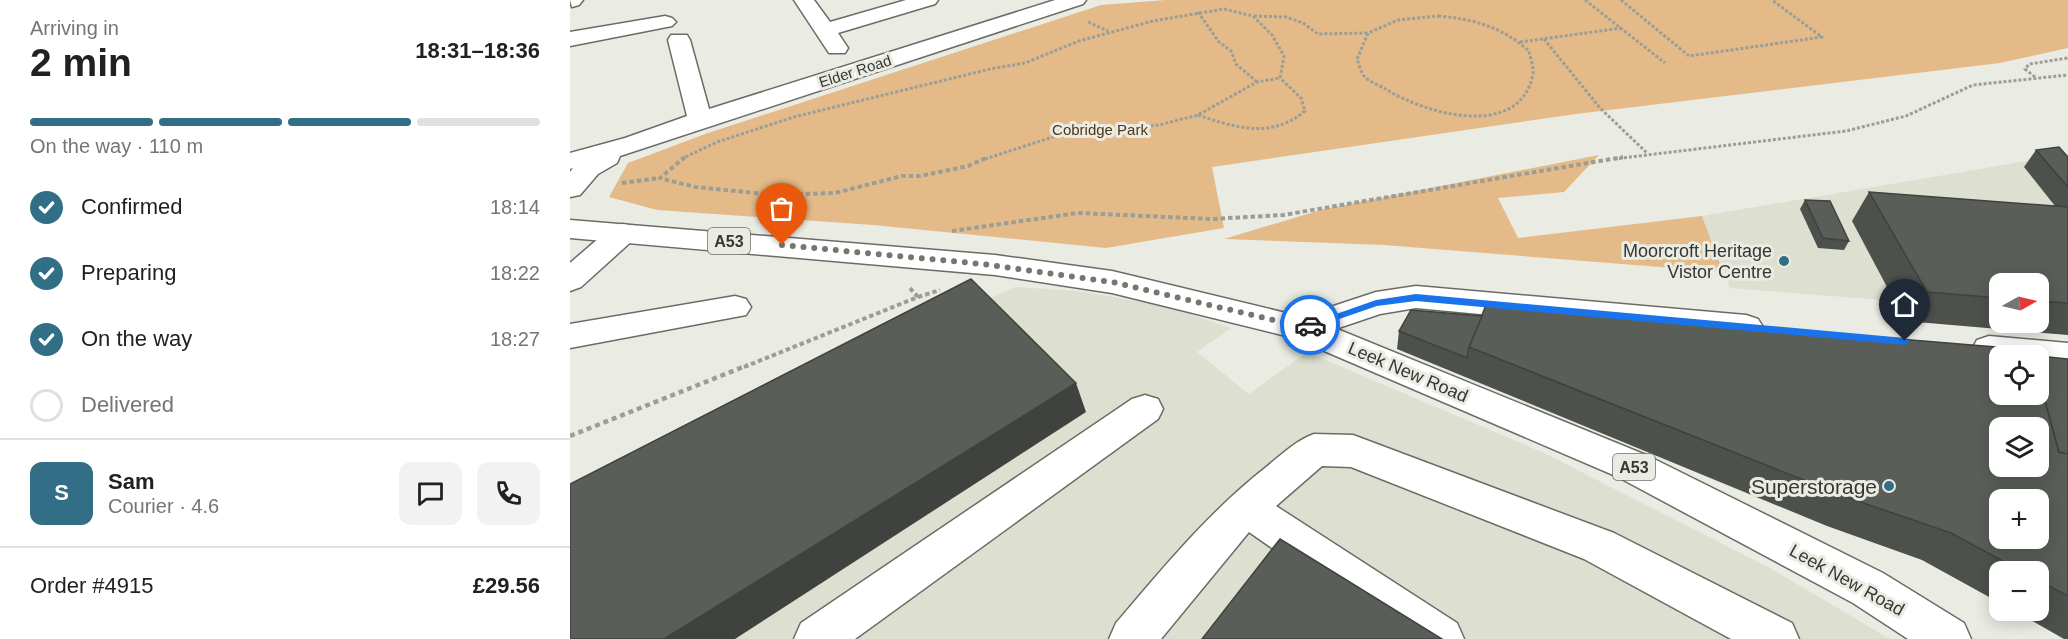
<!DOCTYPE html>
<meta charset="utf-8">
<style>
body{margin:0;font-family:Helvetica,sans-serif;background:#f2f2f2;color:#202124;height:100vh;display:flex;flex-direction:column;font-size:22px;white-space:nowrap}
*{box-sizing:border-box;margin:0}
p{font-size:20px;color:#757577}
.icon{flex:none;width:33px;height:33px;fill:none;stroke:currentColor;stroke-width:2;stroke-linecap:round;stroke-linejoin:round}
.map{position:relative;flex:1;overflow:hidden}
.side{display:flex;flex-direction:column;background:#fff;width:570px}
.side>*{flex:none}
.needle{width:39px;rotate:82deg}
.controls{position:absolute;left:1419px;top:273px;display:grid;gap:12px}
.controls a{display:grid;place-items:center;width:60px;height:60px;border-radius:12px;background:#fff;box-shadow:0 3px 15px #0003;font-size:30px}
.pin{position:absolute;display:grid;place-items:center;width:51px;height:51px;color:#fff;margin:-62px -26px;border-radius:50% 50% 50% 0;rotate:-45deg;box-shadow:0 0 6px #0007}
.pin .icon{rotate:45deg}
.courier{position:absolute;display:grid;place-items:center;width:60px;height:60px;margin:-30px;border:4px solid #1a73e8;border-radius:50%;background:#fff;color:#222;box-shadow:0 2px 8px #0007}
.overview em{font-style:normal;font-weight:600}
.overview div{display:flex;flex-direction:column-reverse}
.overview{display:flex;align-items:center;justify-content:space-between;height:102px;padding:0 30px}
h1{font-size:39px;font-weight:600;line-height:45px}
.bar{display:grid;grid-template-columns:repeat(4,1fr);gap:9px 6px;align-content:center;height:72px;padding:0 30px}
.bar i{height:8px;border-radius:4px;background:#e0e0e0}
.bar .current{background:#326e85}
.bar p{grid-column:span 4}
.line{display:flex;align-items:center;gap:15px;padding:0 30px;border-top:2px solid #e0e0e0}
.line div{flex:1}
.round{display:grid;place-items:center;flex:none;width:63px;height:63px;border-radius:12px;background:#f2f2f2}
ol{padding:0 30px;list-style:none}
li{display:flex;align-items:center;gap:18px;height:66px}
li p{margin-inline-start:auto}
li .icon{padding:6px;border-radius:50%;background:#326e85;color:#fff;stroke-width:4}
li:last-child{color:#757577}
li i{width:33px;height:33px;border:3px solid #e0e0e0;border-radius:50%}
main{display:flex;flex:1;min-height:0}
.map>svg:first-child{display:block}
</style>
<main>
<section class="side">
<div class="overview"><div><h1>2 min</h1><p>Arriving in</p></div><em>18:31–18:36</em></div>
<div class="bar"><i class="current"></i><i class="current"></i><i class="current"></i><i></i><p>On the way · 110 m</p></div>
<ol>
<li><svg class="icon" aria-label="check" viewBox="0 0 24 24"><path d="M5 12l5 5 9-10"/></svg>Confirmed<p>18:14</p></li>
<li><svg class="icon" aria-label="check" viewBox="0 0 24 24"><path d="M5 12l5 5 9-10"/></svg>Preparing<p>18:22</p></li>
<li><svg class="icon" aria-label="check" viewBox="0 0 24 24"><path d="M5 12l5 5 9-10"/></svg>On the way<p>18:27</p></li>
<li><i></i>Delivered</li>
</ol>
<div class="line" style="height:108px"><b class="round" style="background:#326e85;color:#fff">S</b><div><b>Sam</b><p>Courier · 4.6</p></div><a class="round"><svg class="icon" aria-label="chat" viewBox="0 0 24 24"><path d="M4 5h16v11H9l-5 4z"/></svg></a><a class="round"><svg class="icon" aria-label="phone" viewBox="0 0 24 24"><path d="M5 4h4l2 5-3 2q2 4 5 5l2-3 5 2v4C11 20 4 13 5 4z"/></svg></a></div>
<div class="line" style="height:78px"><div>Order #4915</div><b>£29.56</b></div>
</section>
<div class="map">
<svg width="1498" height="639" viewBox="0 0 1498 639">
<rect width="100%" height="100%" fill="#eaece3"/>
<g fill="#dde0d0" fill-rule="evenodd">
<path d="M 1498,154 L 1498,335 L 1335,321 L 1324,301 L 1160,288 L 1132,216 ZM 1430,284 L 1468,284 L 1468,322 L 1430,322 Z"/>
<polygon points="445,287 507,291 592,305 661,328 627,352 679,394 737,352 974,453 1200,568 1320,639 0,639 29,477"/>
</g>
<g fill="#e4bb88">
<polygon points="595,0 1498,0 1498,48 1430,63 1006,114 642,167 654,228 536,248 303,225 87,210 39,197 58,163 135,134 531,5"/>
<polygon points="1029,155 994,192 928,198 948,238 1132,216 1153,272 814,245 654,239 754,209"/>
</g>
<g fill="none" stroke-linecap="round" stroke-linejoin="round">
<g stroke="#6a6c65" stroke-width="3">
<g id="minor">
<polygon points="0,0 13,0 9,5 2,7"/>
<polygon points="224,0 244,0 260,22 336,0 368,0 365,4 268,33 278,48 275,53 259,53"/>
<polygon points="485,0 516,0 513,4 50,156 47,163 28,174 10,195 0,197 0,172 3,168 0,169 0,153 55,138 117,116 98,40 101,35 117,35 120,40 139,109"/>
<polygon points="95,16 102,18 106,22 102,26 0,46 0,32"/>
<polygon points="53,224 63,226 68,233 63,240 11,287 0,291 0,263 43,226"/>
<polygon points="846,286 1176,315 1188,319 1193,327 1188,335 1176,339 846,308 810,314 733,340 721,336 716,328 721,320 806,292"/>
<polygon points="165,296 176,299 181,307 176,315 0,348 0,324"/>
<polygon points="1419,336 1498,343 1498,369 1468,366 1468,356 1430,356 1430,362 1407,358 1402,349 1407,340"/>
<polygon points="575,395 588,399 593,409 588,419 285,639 224,639 231,623 562,399"/>
<path d="M 744,434 L 783,435 L 1044,533 L 1222,623 L 1229,639 L 1161,639 L 1014,559 L 781,467 L 752,466 L 706,506 L 887,623 L 894,639 L 832,639 L 679,532 L 591,639 L 539,639 L 546,623 C 593,568 638,513 695,468 C 711,455 725,441 744,434 Z"/>
</g>
</g>
<g stroke="#6a6c65" stroke-width="3">
<polygon id="highway" points="0,220 425,255 542,271 745,320 1076,455 1313,573 1394,623 1401,639 1338,639 1283,603 1048,477 724,338 542,293 425,275 0,238"/>
</g>
<g stroke="#9b9d97" stroke-width="3" stroke-dasharray="3 2" stroke-linecap="butt">
<polyline points="1015,0 1095,63"/>
<polyline points="1051,0 1119,56 1252,37 1202,0"/>
<polyline points="628,12 649,42 661,51 666,64 687,82"/>
<polyline points="684,16 716,17 733,23 748,34 798,33"/>
<path d="M 868,16 C 904,19 932,27 959,51 C 960,58 964,67 963,74 C 950,142 852,113 814,88 C 808,85 798,81 794,76 C 791,72 789,64 787,59 L 798,33 L 828,20 Z"/>
<polyline points="518,22 538,31"/>
<polyline points="974,39 1030,108 1077,153"/>
<polyline points="950,42 1052,28"/>
<polyline points="1465,77 1455,69 1459,64 1498,58"/>
<path d="M 628,115 C 666,128 702,139 735,111 L 731,98 L 710,78"/>
<polyline points="111,159 147,142 224,117 420,69 455,63 509,41 583,21 654,9 683,16 702,35 714,56 710,78 687,82 628,115 589,125 492,134 415,159"/>
<polyline points="1044,159 1276,131 1336,116 1403,85 1498,75"/>
</g>
<g stroke="#9b9d97" stroke-width="4" stroke-dasharray="4.5 3" stroke-linecap="butt">
<polyline points="115,157 90,178 125,187 207,195 265,193 332,176 350,176 398,166 418,157"/>
<polyline points="52,183 90,178"/>
<polyline points="382,231 508,213 642,219 713,215 1053,157"/>
<polyline points="348,297 370,290"/>
<polyline points="174,367 348,297 339,287"/>
</g>
<polyline stroke="#9b9d97" stroke-width="4.5" stroke-dasharray="5 4" stroke-linecap="butt" points="0,436 178,365"/>
<use href="#minor" fill="#fff" fill-rule="evenodd"/>
<use href="#highway" fill="#fff" fill-rule="evenodd"/>
</g>
<g fill="#4d514c" fill-rule="evenodd">
<path d="M 1466,150 L 1498,157 L 1498,335 L 1335,321 L 1282,221 L 1299,192 L 1485,206 L 1454,167 ZM 1430,284 L 1468,284 L 1468,322 L 1430,322 Z"/>
<polygon points="1235,200 1279,241 1274,250 1248,248 1230,209"/>
<polygon points="912,316 1498,359 1498,639 1494,639 1443,610 1468,610 1468,572 1430,572 1430,603 1352,560 1257,526 827,349 829,331"/>
</g>
<polygon fill="#3f423e" points="506,383 516,412 165,639 94,639"/>
<g fill="#5a5e58" stroke="#3f423e" stroke-width="1.5" fill-rule="evenodd">
<polygon points="1489,147 1498,157 1498,187 1466,150"/>
<polygon points="1299,192 1498,207 1498,303 1468,301 1468,284 1430,284 1430,298 1357,292"/>
<polygon points="1235,200 1260,201 1279,241 1253,238"/>
<polygon points="401,279 506,383 94,639 0,639 0,484"/>
<path d="M 916,305 L 1462,350 L 1463,356 L 1430,356 L 1430,394 L 1468,394 L 1468,375 L 1489,452 L 1498,454 L 1498,596 L 1468,580 L 1468,572 L 1453,572 L 1381,533 L 1279,498 L 899,347 ZM 1430,428 L 1468,428 L 1468,466 L 1430,466 ZM 1430,500 L 1468,500 L 1468,538 L 1430,538 Z"/>
<polygon points="841,310 912,316 899,347 897,358 829,331"/>
<polygon points="1468,356 1498,359 1498,454 1489,452 1468,375"/>
<polygon points="710,539 872,639 632,639"/>
</g>
<polygon fill="#1a73e8" points="846,294 1335,338 1340,341 1335,345 846,301 807,306 740,329 735,325 806,300"/>
<g fill="none" stroke-linecap="round" stroke-linejoin="round">
<polyline stroke="#757671" stroke-width="6" stroke-dasharray="0 10.8" points="212,245 412,264 542,282 733,327 740,325"/>
</g>
<g fill="#326e85" stroke="#eaece3" stroke-width="2">
<circle cx="1214" cy="261" r="6"/>
<circle cx="1319" cy="486" r="6"/>
</g>
<g text-anchor="middle" dominant-baseline="central" stroke-width="6" stroke-linejoin="round" paint-order="stroke">
<g font-size="15" fill="#363734" stroke="#eaece3">
<text transform="translate(285 71) rotate(-18)">Elder Road</text>
</g>
<g font-size="15" fill="#4f3718" stroke="#eaece3">
<text x="530" y="129">Cobridge Park</text>
</g>
<g fill="#eaece3" stroke="#6c6d68" stroke-width="1.5">
<rect x="138" y="228" width="42" height="26" rx="4.5"/>
<rect x="1043" y="454" width="42" height="26" rx="4.5"/>
</g>
<g font-size="16" font-weight="bold" fill="#363734">
<text x="159" y="241">A53</text>
<text x="1064" y="467">A53</text>
</g>
<g font-size="18" fill="#363734" stroke="#eaece3" text-anchor="end">
<text x="1202" y="251">Moorcroft Heritage<tspan x="1202" dy="21">Vistor Centre</tspan></text>
</g>
<g font-size="18" fill="#363734" stroke="#eaece3">
<text transform="translate(838 372) rotate(23)">Leek New Road</text>
<text transform="translate(1277 580) rotate(29)">Leek New Road</text>
</g>
<g font-size="21" fill="#363734" stroke="#eaece3" text-anchor="end">
<text x="1307" y="486">Superstorage</text>
</g>
</g>
</svg>
<div class="controls">
<a><svg class="needle" viewBox="-14 -14 28 28"><path d="M0-13l5 13h-10z" fill="#e53935"/><path d="M0 13l5-13h-10z" fill="#757577"/></svg></a>
<a><svg class="icon" aria-label="locate" viewBox="0 0 24 24"><circle cx="12" cy="12" r="6"/><path d="M12 2v4M12 18v4M2 12h4M18 12h4"/></svg></a>
<a><svg class="icon" aria-label="layers" viewBox="0 0 24 24"><path d="M12 4l9 5-9 5-9-5zM3 14l9 5 9-5"/></svg></a>
<a>+</a>
<a>−</a>
</div>
<div class="pin" style="left:212px;top:245px;background:#ea580c"><svg class="icon" aria-label="bag" viewBox="0 0 24 24"><path d="M5 8h14l-1 12H6zM9 8a3 3 0 0 1 6 0"/></svg></div>
<div class="pin" style="left:1335px;top:341px;background:#1f2937"><svg class="icon" aria-label="home" viewBox="0 0 24 24"><path d="M3 11l9-7 9 7M6 9v11h12V9"/></svg></div>
<div class="courier" style="left:740px;top:325px"><svg class="icon" aria-label="car" viewBox="0 0 24 24"><path d="M5 17H2v-5l4-1 3-4h7l3 4 3 1v5h-3M9 17h6M6 11h13"/><circle cx="7" cy="17" r="2"/><circle cx="17" cy="17" r="2"/></svg></div>
</div>
</main>
